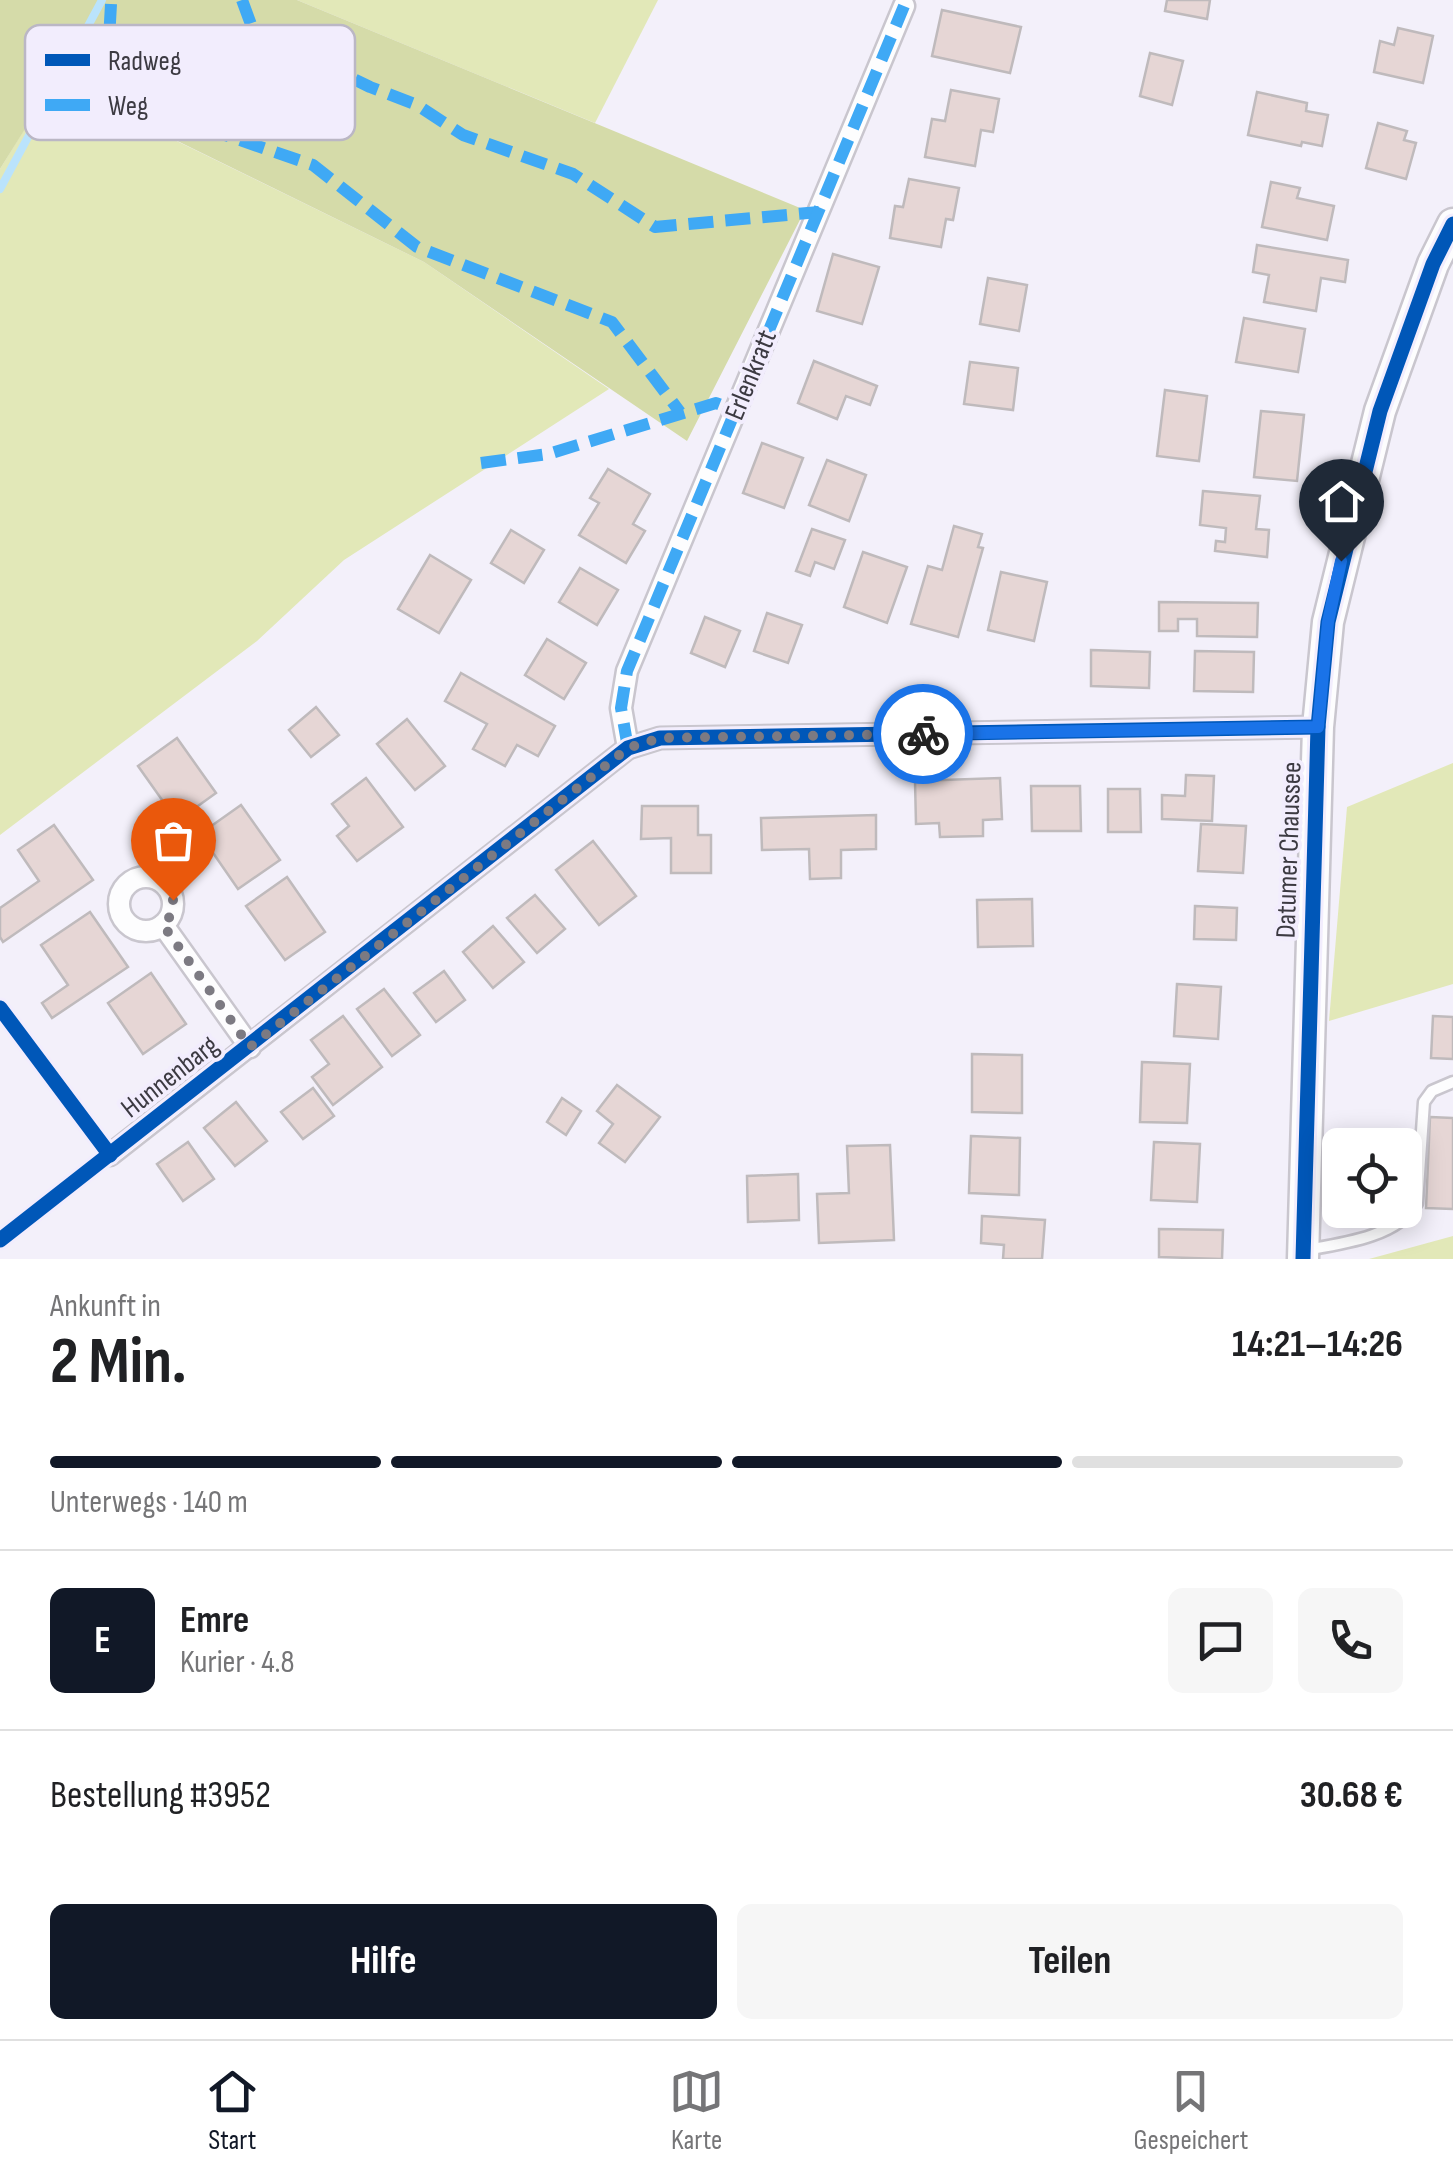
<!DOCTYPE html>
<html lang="de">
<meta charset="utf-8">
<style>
body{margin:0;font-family:"Sofia Sans Condensed",sans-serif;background:#f6f6f6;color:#202124;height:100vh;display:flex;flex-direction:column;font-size:38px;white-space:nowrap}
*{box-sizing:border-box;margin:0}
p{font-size:32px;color:#757577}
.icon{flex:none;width:55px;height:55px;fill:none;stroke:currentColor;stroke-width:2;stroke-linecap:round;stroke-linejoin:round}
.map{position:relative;height:1259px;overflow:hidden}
.drawer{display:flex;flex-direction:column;background:#fff;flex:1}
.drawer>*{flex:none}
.controls{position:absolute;left:1322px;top:1128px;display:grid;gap:20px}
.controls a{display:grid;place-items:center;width:100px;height:100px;border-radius:15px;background:#fff;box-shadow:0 5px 25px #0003;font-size:50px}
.pin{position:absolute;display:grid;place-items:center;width:85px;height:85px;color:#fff;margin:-102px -42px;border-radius:50% 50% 50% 0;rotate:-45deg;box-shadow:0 0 10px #0007}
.pin .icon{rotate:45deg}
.courier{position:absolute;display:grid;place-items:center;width:100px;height:100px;margin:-50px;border:8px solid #1a73e8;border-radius:50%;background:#fff;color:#222;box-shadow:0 2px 12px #0007}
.head em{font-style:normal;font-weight:700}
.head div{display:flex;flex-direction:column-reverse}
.head{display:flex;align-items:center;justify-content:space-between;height:170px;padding:0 50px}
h1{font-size:65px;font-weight:700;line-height:75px}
.bar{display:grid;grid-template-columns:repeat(4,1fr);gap:15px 10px;align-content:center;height:120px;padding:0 50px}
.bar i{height:12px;border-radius:8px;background:#e0e0e0}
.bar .on{background:#111827}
.bar p{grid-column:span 4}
.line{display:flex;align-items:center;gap:25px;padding:0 50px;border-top:2px solid #e0e0e0}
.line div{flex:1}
.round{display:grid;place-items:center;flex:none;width:105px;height:105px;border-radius:15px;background:#f6f6f6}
.primary-button{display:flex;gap:20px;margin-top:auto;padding:20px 50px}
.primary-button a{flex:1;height:115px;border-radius:15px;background:#111827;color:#fff;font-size:40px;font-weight:700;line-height:115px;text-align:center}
.primary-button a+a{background:#f6f6f6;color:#202124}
.tab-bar{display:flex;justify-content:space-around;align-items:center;height:140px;border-top:2px solid #e0e0e0;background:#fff;font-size:28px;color:#757577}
.tab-bar a{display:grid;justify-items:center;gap:5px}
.tab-bar .on{color:#111827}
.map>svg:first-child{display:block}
</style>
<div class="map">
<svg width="1453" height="1259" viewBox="0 0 1453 1259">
<rect width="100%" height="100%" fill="#f3f0fa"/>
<g fill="#e2e8b8">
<polygon points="297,0 658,0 595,123"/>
<polygon points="54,81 424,262 609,389 344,560 257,641 0,835 0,169"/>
<polygon points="1453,763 1453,984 1329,1021 1347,807"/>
<polygon points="1453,1236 1453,1259 1369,1259"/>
</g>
<polygon fill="#d5dba9" points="0,0 297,0 805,210 687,441 424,262 55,81 0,169"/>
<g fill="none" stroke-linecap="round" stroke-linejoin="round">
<polyline stroke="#bae3fc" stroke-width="8" points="0,189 102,0"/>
</g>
<g fill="#e6d6d5" stroke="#bfbabc" stroke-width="2.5">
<polygon points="1167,0 1210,0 1207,19 1165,11"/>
<polygon points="942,10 1021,27 1010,73 932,56"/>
<polygon points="1398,28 1433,36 1423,83 1374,72 1380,41 1394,45"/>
<polygon points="1150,53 1183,61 1172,105 1140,96"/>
<polygon points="951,90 999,99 993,132 981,130 975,166 925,157 932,119 945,121"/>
<polygon points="1257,92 1307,103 1306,111 1328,115 1322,146 1302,142 1301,146 1248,135"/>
<polygon points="1378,123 1407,131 1404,140 1416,143 1406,179 1366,168"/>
<polygon points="909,179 959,188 953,220 946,219 941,247 890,238 895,206 903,207"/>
<polygon points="1271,182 1300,188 1297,198 1334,206 1327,240 1262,227"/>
<polygon points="1257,245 1348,260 1345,282 1321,278 1316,311 1264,302 1269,275 1253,272"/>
<polygon points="833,254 879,267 862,324 817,311"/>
<polygon points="988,278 1027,285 1019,331 980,324"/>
<polygon points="1244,318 1305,329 1298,372 1236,362"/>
<polygon points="814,361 877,386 870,405 846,396 837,419 798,403"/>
<polygon points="970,362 1018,368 1013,410 964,404"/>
<polygon points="1165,390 1207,396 1199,461 1157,456"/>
<polygon points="1261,411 1304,415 1297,481 1254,477"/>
<polygon points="762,443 803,458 784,508 743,493"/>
<polygon points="827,460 866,475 849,521 809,505"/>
<polygon points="608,469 650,494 633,524 645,531 626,563 579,535 599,503 590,498"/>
<polygon points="1203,491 1260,496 1256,529 1269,530 1267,557 1215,551 1216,541 1225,542 1226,528 1200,525"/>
<polygon points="954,526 982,534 978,547 983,548 958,637 911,624 928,566 942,570"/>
<polygon points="812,529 845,540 834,569 815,562 810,576 796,571"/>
<polygon points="511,530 544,550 524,583 491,563"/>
<polygon points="863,552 907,567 887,623 844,607"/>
<polygon points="430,555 471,580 439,633 398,609"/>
<polygon points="580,568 618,590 597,625 559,602"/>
<polygon points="1001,572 1047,582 1034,641 988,630"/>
<polygon points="1159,602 1258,603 1257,637 1197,636 1197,619 1178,619 1178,631 1159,631"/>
<polygon points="767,613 802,625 788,663 754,651"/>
<polygon points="705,617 740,631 725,667 691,653"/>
<polygon points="547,639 586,663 564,699 525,675"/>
<polygon points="1091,650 1150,652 1149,688 1091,686"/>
<polygon points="1195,651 1254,652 1253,692 1194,691"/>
<polygon points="461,673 555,726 538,756 517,745 505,766 473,749 487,724 445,701"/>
<polygon points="316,707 339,735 311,757 289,730"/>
<polygon points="407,719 445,766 415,790 377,744"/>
<polygon points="177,738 216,793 177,821 138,766"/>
<polygon points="1186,775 1214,776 1212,821 1162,819 1162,795 1185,796"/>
<polygon points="366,778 403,827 357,861 337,836 349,826 332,804"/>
<polygon points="1000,778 1002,819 983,820 983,836 940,837 939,823 916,824 915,781"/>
<polygon points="1031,786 1080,786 1081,831 1032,831"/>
<polygon points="1108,789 1140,789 1141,832 1108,832"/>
<polygon points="241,805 280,860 238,889 200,834"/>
<polygon points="642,806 698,806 698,835 711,835 711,873 671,873 671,838 641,839"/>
<polygon points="876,815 876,849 841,850 841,878 810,879 809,849 762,850 761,818"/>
<polygon points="1201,824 1246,826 1243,873 1198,871"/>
<polygon points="54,825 93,880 3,942 0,937 0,908 39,881 18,850"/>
<polygon points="593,841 636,896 599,925 556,870"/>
<polygon points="287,877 325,932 285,960 246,906"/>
<polygon points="535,895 565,929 537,953 507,918"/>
<polygon points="1032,899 1033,946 978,947 977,900"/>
<polygon points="1195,906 1237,908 1236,940 1194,939"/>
<polygon points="90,912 128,967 52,1018 42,1003 68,985 41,945"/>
<polygon points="493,926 524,962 493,988 463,952"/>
<polygon points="444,971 465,1000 436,1022 414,993"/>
<polygon points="151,973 186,1024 143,1054 108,1003"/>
<polygon points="1177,984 1221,987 1218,1039 1174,1036"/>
<polygon points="384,989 420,1035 392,1056 357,1009"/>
<polygon points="343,1016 382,1067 333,1105 312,1077 329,1064 311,1040"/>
<polygon points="1433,1016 1453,1017 1453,1059 1431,1058"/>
<polygon points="972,1054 1022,1055 1022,1113 972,1112"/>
<polygon points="1142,1062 1190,1064 1187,1123 1140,1122"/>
<polygon points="617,1085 660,1117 625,1162 599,1143 613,1124 597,1111"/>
<polygon points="313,1088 334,1116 303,1139 281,1112"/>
<polygon points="562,1098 581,1111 566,1135 547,1122"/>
<polygon points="236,1102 267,1141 235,1166 204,1128"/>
<polygon points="1430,1117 1453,1118 1453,1209 1426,1208"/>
<polygon points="971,1136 1020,1138 1019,1195 969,1193"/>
<polygon points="188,1142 214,1179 183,1201 157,1164"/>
<polygon points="1154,1142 1200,1144 1197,1202 1151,1200"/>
<polygon points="890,1145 894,1240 819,1243 817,1194 849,1193 847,1146"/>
<rect x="1405" y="1157" width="8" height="37"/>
<polygon points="798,1174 799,1220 748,1222 747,1176"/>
<polygon points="982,1216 1045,1220 1042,1259 1003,1259 1004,1245 981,1243"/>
<polygon points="1159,1229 1223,1230 1222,1259 1159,1257"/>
</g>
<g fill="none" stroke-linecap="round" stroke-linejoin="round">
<g stroke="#c9c6ce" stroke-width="15">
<path id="lane" d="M 1305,1250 C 1340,1244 1398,1237 1417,1203 L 1424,1102 L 1432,1091 L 1453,1082"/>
</g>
<g stroke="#c9c6ce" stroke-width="25">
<g id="street">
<polyline points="628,748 621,708 627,671 904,6"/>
<circle cx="146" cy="904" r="27"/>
<polyline points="163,925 250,1047"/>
<polyline points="110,1155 628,748 660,738 1318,727"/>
</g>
</g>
<g stroke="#c9c6ce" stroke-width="35">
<polyline id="secondary" points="1303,1259 1318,727 1328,622 1380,411 1433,264 1453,224"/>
</g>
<use href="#lane" stroke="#fdfdfe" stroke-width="10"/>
<use href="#street" stroke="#fdfdfe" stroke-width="20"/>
<use href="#secondary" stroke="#fdfdfe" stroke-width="30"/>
<g stroke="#3fa9f5" stroke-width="12" stroke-dasharray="25 12" stroke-linecap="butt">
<polyline points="242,0 256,38 305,55 370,87 417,105 463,135 573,174 655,227 819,212"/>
<polyline points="111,4 107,76 149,109 313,165 417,247 612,322 680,412"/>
<polyline points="481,463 548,454 716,403 736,411"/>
<polyline points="628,748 621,708 627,671 904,6"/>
</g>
<g stroke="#f2edfd" stroke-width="21">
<g id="cycleway">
<polyline points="0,1008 110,1155"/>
<polyline points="0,1240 628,748 660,738 1318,727"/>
<polyline points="1303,1259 1318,727 1328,622 1380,411 1433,264 1453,224"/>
</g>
</g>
<use href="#cycleway" stroke="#0057b8" stroke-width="15"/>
</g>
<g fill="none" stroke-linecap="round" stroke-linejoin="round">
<polyline stroke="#7c7a82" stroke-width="10" stroke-dasharray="0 18" points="173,900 169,918 163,925 250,1047 628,748 660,738 923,734"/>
<polyline stroke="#1a73e8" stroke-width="12" points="923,734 1318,727 1328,622 1341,561"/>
</g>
<g text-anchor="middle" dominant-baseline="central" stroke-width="8" stroke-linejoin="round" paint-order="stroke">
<g font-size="28" fill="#3c3a42" stroke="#f2edfd">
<text transform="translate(751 375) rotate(-68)">Erlenkratt</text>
<text transform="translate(1289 850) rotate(-88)">Datumer Chaussee</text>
<text transform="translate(170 1077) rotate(-38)">Hunnenbarg</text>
</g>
</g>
<rect x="25" y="25" width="330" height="115" rx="15" fill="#f2edfd" stroke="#bbb7c5" stroke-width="2.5"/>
<rect x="45" y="54" width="45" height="12" fill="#0057b8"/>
<rect x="45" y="99" width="45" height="12" fill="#3fa9f5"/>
<g font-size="28" fill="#3c3a42">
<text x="108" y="70">Radweg</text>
<text x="108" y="115">Weg</text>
</g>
</svg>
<div class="controls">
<a><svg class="icon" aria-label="locate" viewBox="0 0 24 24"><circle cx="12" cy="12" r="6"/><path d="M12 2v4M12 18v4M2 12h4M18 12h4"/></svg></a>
</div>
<div class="pin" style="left:173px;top:900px;background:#ea580c"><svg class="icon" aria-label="bag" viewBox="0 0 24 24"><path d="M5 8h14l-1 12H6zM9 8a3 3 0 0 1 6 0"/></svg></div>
<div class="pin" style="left:1341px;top:561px;background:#1f2937"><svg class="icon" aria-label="home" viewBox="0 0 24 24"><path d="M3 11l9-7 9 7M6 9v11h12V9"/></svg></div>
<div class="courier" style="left:923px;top:734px"><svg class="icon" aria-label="bike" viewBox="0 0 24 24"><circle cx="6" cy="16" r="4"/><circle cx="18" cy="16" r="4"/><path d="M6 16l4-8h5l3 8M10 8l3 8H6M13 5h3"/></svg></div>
</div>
<section class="drawer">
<div class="head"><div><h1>2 Min.</h1><p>Ankunft in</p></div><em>14:21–14:26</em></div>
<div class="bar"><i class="on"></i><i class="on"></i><i class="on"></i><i></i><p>Unterwegs · 140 m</p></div>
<div class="line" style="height:180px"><b class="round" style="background:#111827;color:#fff">E</b><div><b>Emre</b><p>Kurier · 4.8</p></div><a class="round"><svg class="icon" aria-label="chat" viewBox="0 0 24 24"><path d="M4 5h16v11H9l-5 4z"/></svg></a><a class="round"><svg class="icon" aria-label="phone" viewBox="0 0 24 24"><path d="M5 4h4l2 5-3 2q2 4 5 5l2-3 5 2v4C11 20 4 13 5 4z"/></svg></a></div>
<div class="line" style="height:130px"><div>Bestellung #3952</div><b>30.68 €</b></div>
<div class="primary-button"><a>Hilfe</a><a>Teilen</a></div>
</section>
<nav class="tab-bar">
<a class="on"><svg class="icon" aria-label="home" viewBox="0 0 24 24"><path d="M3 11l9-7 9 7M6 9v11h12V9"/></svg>Start</a>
<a><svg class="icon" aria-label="map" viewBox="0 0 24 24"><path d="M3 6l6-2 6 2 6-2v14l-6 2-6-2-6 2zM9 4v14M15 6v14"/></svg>Karte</a>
<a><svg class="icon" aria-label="saved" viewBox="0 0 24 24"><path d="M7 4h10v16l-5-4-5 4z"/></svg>Gespeichert</a>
</nav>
